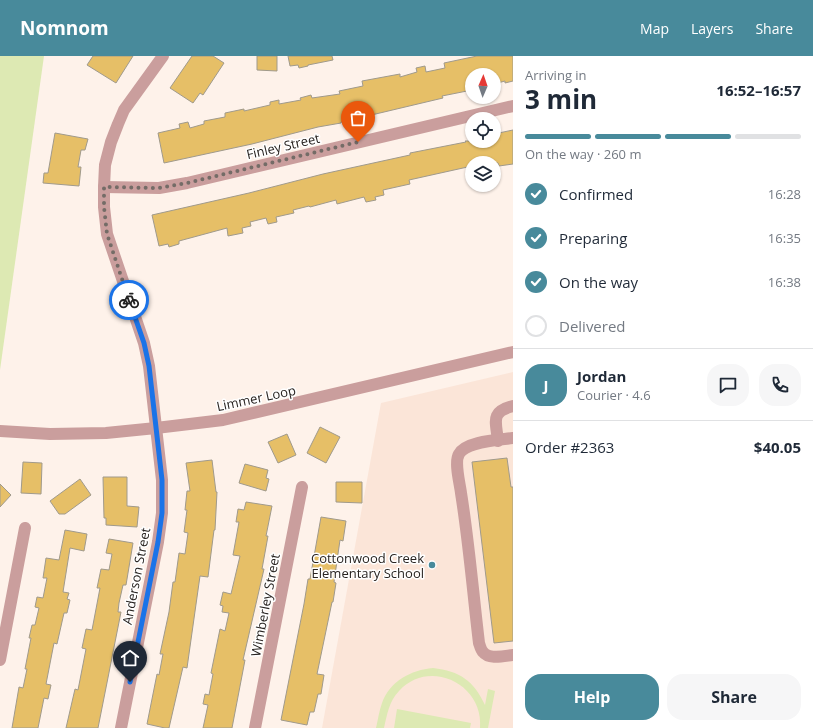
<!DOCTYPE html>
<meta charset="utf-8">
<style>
body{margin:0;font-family:"Open Sans",sans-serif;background:#f6f6f7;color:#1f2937;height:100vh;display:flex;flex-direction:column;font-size:15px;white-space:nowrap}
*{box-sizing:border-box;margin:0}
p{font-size:13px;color:#747a83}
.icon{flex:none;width:22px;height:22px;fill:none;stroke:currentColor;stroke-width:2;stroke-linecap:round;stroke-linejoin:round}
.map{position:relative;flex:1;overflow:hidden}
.details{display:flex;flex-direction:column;background:#fff;width:300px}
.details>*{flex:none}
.needle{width:26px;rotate:2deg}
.buttons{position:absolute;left:465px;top:12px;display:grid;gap:8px}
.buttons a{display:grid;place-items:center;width:36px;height:36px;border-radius:50%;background:#fff;box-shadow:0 1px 3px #0004;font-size:20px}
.pin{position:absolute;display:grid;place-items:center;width:34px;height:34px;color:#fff;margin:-41px -17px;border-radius:50% 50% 50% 0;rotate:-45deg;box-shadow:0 0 4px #0007}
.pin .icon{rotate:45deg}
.courier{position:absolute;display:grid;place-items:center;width:40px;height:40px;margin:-20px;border:3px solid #1a73e8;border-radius:50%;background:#fff;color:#222;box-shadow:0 1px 5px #0007}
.summary em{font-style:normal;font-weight:700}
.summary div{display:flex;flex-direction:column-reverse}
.summary{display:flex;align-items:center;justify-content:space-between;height:68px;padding:0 12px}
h1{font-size:26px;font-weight:700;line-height:30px}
.bar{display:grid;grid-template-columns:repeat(4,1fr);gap:6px 4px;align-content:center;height:48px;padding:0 12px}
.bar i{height:5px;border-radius:3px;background:#e0e1e3}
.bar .active{background:#488a9b}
.bar p{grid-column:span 4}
.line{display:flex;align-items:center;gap:10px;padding:0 12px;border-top:1px solid #e0e1e3}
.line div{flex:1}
.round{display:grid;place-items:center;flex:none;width:42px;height:42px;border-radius:16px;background:#f6f6f7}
ol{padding:0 12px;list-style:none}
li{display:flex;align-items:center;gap:12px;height:44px}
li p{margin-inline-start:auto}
li .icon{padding:4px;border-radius:50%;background:#488a9b;color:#fff;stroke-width:4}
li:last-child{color:#747a83}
li i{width:22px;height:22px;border:2px solid #e0e1e3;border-radius:50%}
.button{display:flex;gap:8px;margin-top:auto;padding:8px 12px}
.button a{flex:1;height:46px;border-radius:16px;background:#488a9b;color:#fff;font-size:16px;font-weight:700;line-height:46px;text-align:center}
.button a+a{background:#f6f6f7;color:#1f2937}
header{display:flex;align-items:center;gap:24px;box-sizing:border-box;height:56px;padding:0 20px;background:#488a9b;color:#fff}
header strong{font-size:19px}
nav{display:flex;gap:22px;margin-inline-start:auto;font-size:14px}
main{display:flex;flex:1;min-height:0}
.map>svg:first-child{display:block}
</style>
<header>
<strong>Nomnom</strong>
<nav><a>Map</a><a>Layers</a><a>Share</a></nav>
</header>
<main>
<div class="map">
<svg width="513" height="672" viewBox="0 0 513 672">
<rect width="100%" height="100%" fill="#fef2ea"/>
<polygon fill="#fbe5d8" points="513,316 513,672 322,672 381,347"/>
<g fill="#dde9b3">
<polygon points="0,0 44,0 0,314"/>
<path d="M 433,612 C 460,615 474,625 485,649 L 488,633 L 495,635 L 488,672 L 480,672 C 484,628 429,602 399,635 C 389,645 387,659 384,672 L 376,672 C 378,664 379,655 382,647 C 390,625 411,614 433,612 Z"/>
<polygon points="397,653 471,667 470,672 394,672"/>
</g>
<g fill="#e6bf67" stroke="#a09a8c">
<polygon points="93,0 133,0 116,27 87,9"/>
<polygon points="192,0 213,0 224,7 203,39 200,37 193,47 170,32"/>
<polygon points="257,0 277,0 277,15 257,14"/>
<polygon points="288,0 332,0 333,4 308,9 308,10 299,12 298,9 290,10"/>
<polygon points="477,0 513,0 513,25 505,27 505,25 494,28 494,19 472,19 472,34 442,40 443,42 363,61 341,66 341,67 318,71 252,88 164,107 158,77 180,72 179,68 188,66 190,72 204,68 204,65 225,61 225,57 244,53 244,55 270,49 270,46 279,44 279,48 301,44 300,42 311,39 312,42 340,38 339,35 363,30 362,25 400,18 400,21 417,16 416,12 425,10 426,16 445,12 444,7"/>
<polygon points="513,74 513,108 499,110 498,107 472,107 472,110 409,124 410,128 383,134 384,139 375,141 376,144 366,146 364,141 337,148 336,144 310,151 309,150 293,154 294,157 276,161 277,166 268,168 266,162 250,166 251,170 242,172 243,177 228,180 227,172 179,185 179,188 169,191 168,188 159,190 152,159 249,137 323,118 410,99 410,97 466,86 465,85 494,85 494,78"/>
<polygon points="55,77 88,83 85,94 81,94 78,111 81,111 79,130 43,127 44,117 48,117"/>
<polygon points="320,371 340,381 326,407 307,397"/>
<polygon points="287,378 296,399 278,407 268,386"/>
<polygon points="507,402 511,431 513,431 513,585 494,587 472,406"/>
<polygon points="212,404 216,436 217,436 215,474 214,474 208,521 200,520 187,612 183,611 169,672 165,672 147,668 157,618 159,619 163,598 160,598 169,556 173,526 175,526 179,497 185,498 188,477 184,476 187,454 185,454 187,435 190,435 186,407"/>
<polygon points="23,406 42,407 41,438 21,437"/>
<polygon points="245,408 268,414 266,422 269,423 266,435 239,427"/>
<polygon points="103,421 127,421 127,450 139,451 137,471 106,469 106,462 104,462"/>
<polygon points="80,423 91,439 65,458 59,458 50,445"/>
<polygon points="336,426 362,426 362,447 336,446"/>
<polygon points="0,428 11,439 0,451"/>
<polygon points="246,446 272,450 266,480 268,480 262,513 264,513 243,604 245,604 232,672 203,672 208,649 203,648 205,638 209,639 213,618 211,617 220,573 225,575 229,557 222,556 223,550 220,549 223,536 231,538 240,500 233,499 239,466 236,466 238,453 244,454"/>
<polygon points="321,461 346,465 343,485 340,484 334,526 336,527 333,546 332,546 317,618 324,619 321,638 318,638 314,656 310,656 307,669 281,664 304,548 308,523 310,523"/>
<polygon points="65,474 87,478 84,495 70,492 63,536 69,537 67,543 70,544 67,557 64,557 57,588 54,587 46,628 51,629 48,643 44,642 38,672 12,672 19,631 23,632 27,613 25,613 31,582 29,582 32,569 35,569 39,552 35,551 37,541 43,542 47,522 43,522 46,502 59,504"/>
<polygon points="109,483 133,487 126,529 123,529 119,547 118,556 121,556 98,672 66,672 75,633 78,634 86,593 82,592 86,573 92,574 100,532 97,532 101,513 109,514 112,498 106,497"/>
</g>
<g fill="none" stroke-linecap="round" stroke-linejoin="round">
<g stroke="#ca9e9d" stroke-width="12">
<polyline points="104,131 159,132 187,127 513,50"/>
<polyline points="0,375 50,378 106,377 156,372 223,364 513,296"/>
<path d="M 513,382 C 499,384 466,385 459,398 C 454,406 460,428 461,437 C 469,487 473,537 479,587 C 480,590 481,594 483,596 C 489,604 504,600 513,599"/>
<path d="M 498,385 C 496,365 490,356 513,350"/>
<polyline points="0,604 25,472"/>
<polyline points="121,672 158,486 162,457 162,424 149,310 144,287 107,178 104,151 104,131 105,109 111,86 118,68 124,54 163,0"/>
<polyline points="255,672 302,431"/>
</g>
</g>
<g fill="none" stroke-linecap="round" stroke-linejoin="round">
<polyline stroke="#746c67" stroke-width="4" stroke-dasharray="0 7.2" points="129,244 107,178 104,151 104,131 159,132 187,127 358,86"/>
<polyline stroke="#1a73e8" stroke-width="5" points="129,244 144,287 149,310 162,424 162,457 158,486 130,626"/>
</g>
<circle fill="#488a9b" stroke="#fff" stroke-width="1.5" cx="432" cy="509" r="4"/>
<g text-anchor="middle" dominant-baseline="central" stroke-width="3" stroke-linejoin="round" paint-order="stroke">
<g font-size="13" fill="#292421" stroke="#fff">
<text transform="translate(283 90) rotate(-13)">Finley Street</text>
<text transform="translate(256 342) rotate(-12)">Limmer Loop</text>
<text transform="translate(136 520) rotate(-79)">Anderson Street</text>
<text transform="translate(265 549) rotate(-79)">Wimberley Street</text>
</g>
<g font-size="13" fill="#292421" stroke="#fff" text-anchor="end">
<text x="424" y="502">Cottonwood Creek<tspan x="424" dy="15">Elementary School</tspan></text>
</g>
</g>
</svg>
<div class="buttons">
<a><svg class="needle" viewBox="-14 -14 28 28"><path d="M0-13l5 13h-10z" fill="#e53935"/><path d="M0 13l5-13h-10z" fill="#747a83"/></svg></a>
<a><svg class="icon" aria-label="locate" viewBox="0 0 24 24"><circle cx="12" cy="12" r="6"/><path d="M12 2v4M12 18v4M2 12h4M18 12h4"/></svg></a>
<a><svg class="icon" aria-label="layers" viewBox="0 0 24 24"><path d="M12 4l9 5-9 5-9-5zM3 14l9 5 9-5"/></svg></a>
</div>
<div class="pin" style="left:358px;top:86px;background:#ea580c"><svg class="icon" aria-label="bag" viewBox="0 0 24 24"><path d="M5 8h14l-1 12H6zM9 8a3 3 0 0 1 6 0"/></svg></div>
<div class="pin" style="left:130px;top:626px;background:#1f2937"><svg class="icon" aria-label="home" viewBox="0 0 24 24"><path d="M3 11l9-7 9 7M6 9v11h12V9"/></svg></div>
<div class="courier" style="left:129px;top:244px"><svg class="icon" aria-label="bike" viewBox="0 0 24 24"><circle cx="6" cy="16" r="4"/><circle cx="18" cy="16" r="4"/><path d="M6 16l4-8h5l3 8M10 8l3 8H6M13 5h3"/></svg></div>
</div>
<section class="details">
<div class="summary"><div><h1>3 min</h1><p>Arriving in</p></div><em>16:52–16:57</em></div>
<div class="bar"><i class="active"></i><i class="active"></i><i class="active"></i><i></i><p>On the way · 260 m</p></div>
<ol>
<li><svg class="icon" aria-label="check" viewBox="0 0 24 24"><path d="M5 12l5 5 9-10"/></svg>Confirmed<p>16:28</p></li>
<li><svg class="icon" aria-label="check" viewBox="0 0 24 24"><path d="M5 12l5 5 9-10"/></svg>Preparing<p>16:35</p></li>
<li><svg class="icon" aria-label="check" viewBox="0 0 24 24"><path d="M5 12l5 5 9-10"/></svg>On the way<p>16:38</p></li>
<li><i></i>Delivered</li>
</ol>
<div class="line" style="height:72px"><b class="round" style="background:#488a9b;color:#fff">J</b><div><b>Jordan</b><p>Courier · 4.6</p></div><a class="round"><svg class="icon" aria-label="chat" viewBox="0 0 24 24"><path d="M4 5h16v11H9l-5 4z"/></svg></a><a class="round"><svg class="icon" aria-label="phone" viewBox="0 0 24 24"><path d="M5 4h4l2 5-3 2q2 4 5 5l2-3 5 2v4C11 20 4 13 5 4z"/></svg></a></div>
<div class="line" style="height:52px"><div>Order #2363</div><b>$40.05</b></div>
<div class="button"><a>Help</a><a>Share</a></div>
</section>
</main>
